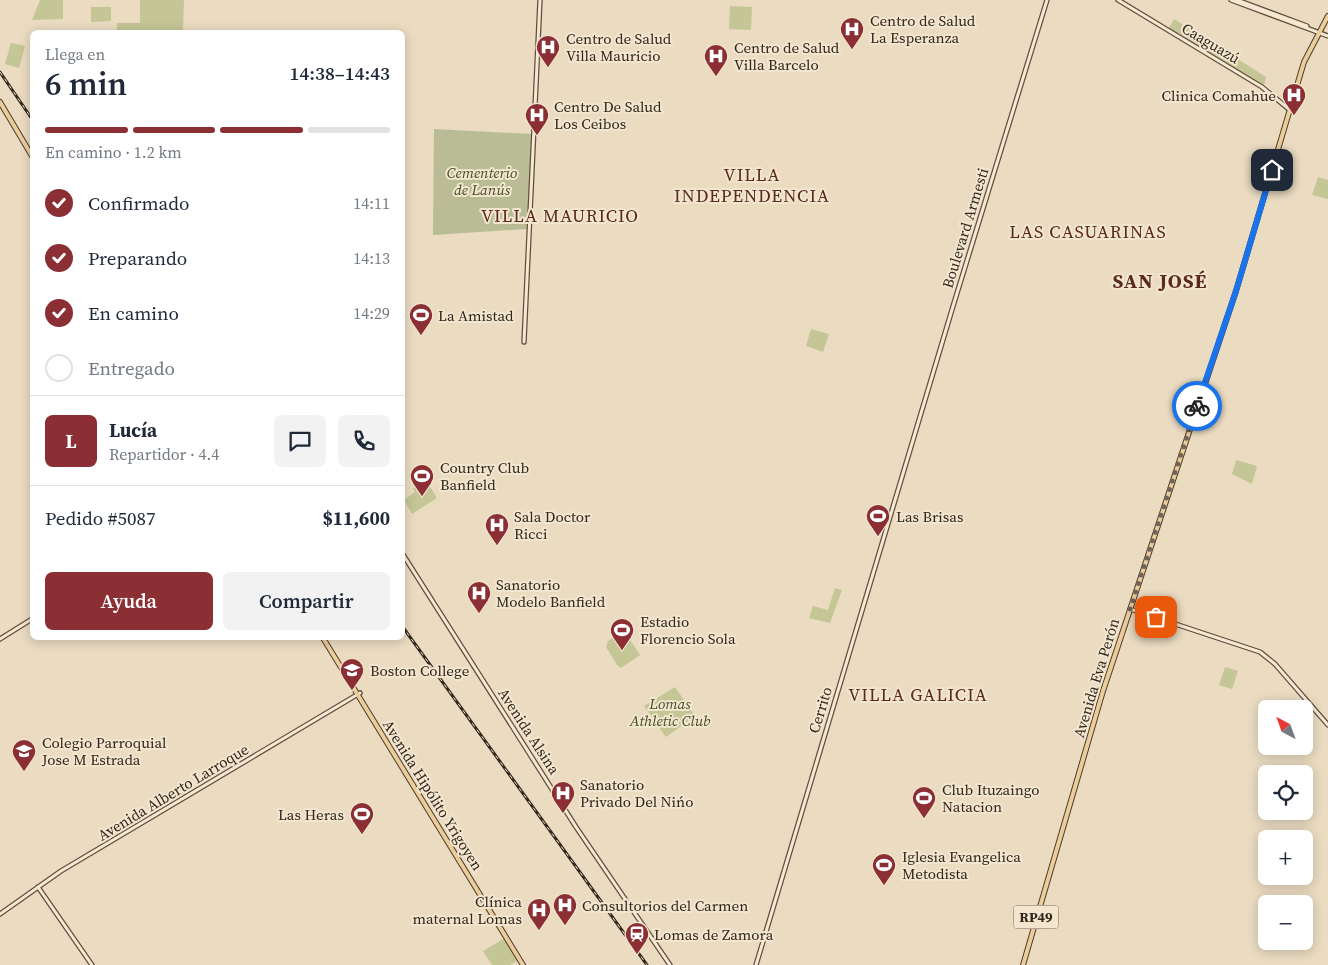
<!DOCTYPE html>
<html lang="es">
<meta charset="utf-8">
<style>
body{margin:0;font-family:"Source Serif 4",serif;background:#f2f2f3;color:#1f2937;height:100vh;display:flex;flex-direction:column;font-size:19px;white-space:nowrap}
*{box-sizing:border-box;margin:0}
p{font-size:16px;color:#747a83}
.icon{flex:none;width:28px;height:28px;fill:none;stroke:currentColor;stroke-width:2;stroke-linecap:round;stroke-linejoin:round}
.map{position:relative;flex:1;overflow:hidden}
.drawer{position:absolute;left:30px;top:30px;width:375px;height:610px;display:flex;flex-direction:column;background:#fff;border-radius:8px;box-shadow:0 2px 12px #0003}
.drawer>*{flex:none}
.needle{width:32px;rotate:319deg}
.controls{position:absolute;left:1258px;top:700px;display:grid;gap:10px}
.controls a{display:grid;place-items:center;width:55px;height:55px;border-radius:8px;background:#fff;box-shadow:0 2px 12px #0003;font-size:25px}
.pin{position:absolute;display:grid;place-items:center;width:42px;height:42px;color:#fff;margin:-21px;border-radius:10px;box-shadow:0 2px 8px #0006}
.courier{position:absolute;display:grid;place-items:center;width:50px;height:50px;margin:-25px;border:4px solid #1a73e8;border-radius:50%;background:#fff;color:#222;box-shadow:0 1px 6px #0007}
.overview em{font-style:normal;font-weight:600}
.overview div{display:flex;flex-direction:column-reverse}
.overview{display:flex;align-items:center;justify-content:space-between;height:85px;padding:0 15px}
h1{font-size:32px;font-weight:600;line-height:38px}
.bar{display:grid;grid-template-columns:repeat(4,1fr);gap:8px 5px;align-content:center;height:60px;padding:0 15px}
.bar i{height:6px;border-radius:4px;background:#e0e1e3}
.bar .on{background:#8b2f35}
.bar p{grid-column:span 4}
.line{display:flex;align-items:center;gap:12px;padding:0 15px;border-top:1px solid #e0e1e3}
.line div{flex:1}
.round{display:grid;place-items:center;flex:none;width:52px;height:52px;border-radius:8px;background:#f2f2f3}
ol{padding:0 15px;list-style:none}
li{display:flex;align-items:center;gap:15px;height:55px}
li p{margin-inline-start:auto}
li .icon{padding:5px;border-radius:50%;background:#8b2f35;color:#fff;stroke-width:4}
li:last-child{color:#747a83}
li i{width:28px;height:28px;border:2px solid #e0e1e3;border-radius:50%}
.cta{display:flex;gap:10px;margin-top:auto;padding:10px 15px}
.cta a{flex:1;height:58px;border-radius:8px;background:#8b2f35;color:#fff;font-size:20px;font-weight:600;line-height:58px;text-align:center}
.cta a+a{background:#f2f2f3;color:#1f2937}
.map>svg:first-child{display:block}
</style>
<div class="map">
<svg width="1328" height="965" viewBox="0 0 1328 965">
<rect width="100%" height="100%" fill="#eadbc1"/>
<g fill="#c4c696">
<polygon points="40,0 63,0 63,19 32,20"/>
<polygon points="140,0 184,0 183,32 117,32 117,23 140,23"/>
<polygon points="730,6 752,7 751,30 729,29"/>
<polygon points="91,7 111,7 111,21 91,22"/>
<polygon points="1174,19 1266,77 1264,86 1168,29"/>
<polygon points="11,43 25,46 19,68 5,64"/>
<polygon points="1318,177 1328,180 1328,199 1312,195"/>
<polygon points="811,329 829,334 823,352 806,346"/>
<polygon points="1236,460 1257,466 1252,484 1232,474"/>
<polygon points="427,482 437,498 412,514 404,500 415,492 413,488"/>
<polygon points="835,588 842,590 830,623 809,618 813,606 828,610"/>
<polygon points="622,632 625,632 640,655 621,668 617,665 606,647 608,641"/>
<polygon points="1225,667 1238,671 1232,689 1219,685"/>
<polygon points="675,687 695,716 666,737 644,706"/>
<polygon points="505,938 519,960 510,965 492,965 483,951"/>
</g>
<polygon fill="#b9bc95" points="434,129 532,134 527,229 433,235"/>
<g fill="none" stroke-linecap="round" stroke-linejoin="round">
<g stroke="#634e3d" stroke-width="5.5">
<g id="secondary">
<polyline points="1118,0 1262,87 1290,110"/>
<polyline points="1231,0 1328,36"/>
<polyline points="1237,0 1307,26"/>
<polyline points="524,342 540,0"/>
<polyline points="402,553 576,827 670,965"/>
<polyline points="1130,609 1260,652 1275,664 1328,725"/>
<polyline points="0,639 32,619"/>
<polyline points="38,887 92,965"/>
<polyline points="0,914 61,871 360,693"/>
<polyline points="756,965 954,303 1047,0"/>
</g>
</g>
<g stroke="#4f3b2e" stroke-width="6">
<g id="primary">
<polyline points="0,102 32,156"/>
<polyline points="323,638 523,965"/>
<polyline points="1023,965 1103,691 1236,291 1304,62 1328,16"/>
</g>
</g>
<use href="#secondary" stroke="#f5e9d3" stroke-width="3"/>
<use href="#primary" stroke="#ebcd9b" stroke-width="4"/>
<g stroke="#32261d" stroke-width="3">
<g id="rail">
<polyline points="0,72 32,119"/>
<polyline points="402,626 647,965"/>
</g>
</g>
<use href="#rail" stroke="#f2e6cf" stroke-width="1" stroke-dasharray="4" stroke-linecap="butt"/>
</g>
<g fill="none" stroke-linecap="round" stroke-linejoin="round">
<polyline stroke="#726556" stroke-width="5" stroke-dasharray="0 9" points="1156,617 1130,609 1197,406"/>
<polyline stroke="#1a73e8" stroke-width="6" points="1197,406 1236,291 1272,170"/>
</g>
<defs>
<g id="hospital-pin" transform="scale(1.25)"><path d="M0 17L-7.5 6A9.5 9.5 0 1 1 7.5 6Z" fill="#8b2f35" stroke="#f2e6cf"/><path d="M-5-5h3v3.5h4V-5h3V5h-3V1.5h-4V5h-3Z" fill="#fff"/></g>
<g id="stadium-pin" transform="scale(1.25)"><path d="M0 17L-7.5 6A9.5 9.5 0 1 1 7.5 6Z" fill="#8b2f35" stroke="#f2e6cf"/><path d="M0-5a6.5 5 0 1 0 0 10a6.5 5 0 1 0 0-10ZM-3.5-1.8h7v3.6h-7Z" fill="#fff"/></g>
<g id="university-pin" transform="scale(1.25)"><path d="M0 17L-7.5 6A9.5 9.5 0 1 1 7.5 6Z" fill="#8b2f35" stroke="#f2e6cf"/><path d="M0-5L7-2L0 1L-7-2ZM-4 1L0 2.5L4 1V4Q0 6-4 4Z" fill="#fff"/></g>
<g id="station-pin" transform="scale(1.25)"><path d="M0 17L-7.5 6A9.5 9.5 0 1 1 7.5 6Z" fill="#8b2f35" stroke="#f2e6cf"/><path d="M-3-6H3Q5-6 5-4V2Q5 4 3 4L4.5 6H3L1.5 4h-3L-3 6H-4.5L-3 4Q-5 4-5 2V-4Q-5-6-3-6ZM-3.5-4v3h7v-3ZM-3.5 1v1.5H-2V1ZM2 1v1.5H3.5V1Z" fill="#fff"/></g>
</defs>
<g fill-rule="evenodd">
<use href="#hospital-pin" x="852" y="29"/>
<use href="#hospital-pin" x="548" y="47"/>
<use href="#hospital-pin" x="716" y="56"/>
<use href="#hospital-pin" x="1294" y="95"/>
<use href="#hospital-pin" x="537" y="115"/>
<use href="#stadium-pin" x="421" y="315"/>
<use href="#stadium-pin" x="422" y="476"/>
<use href="#stadium-pin" x="878" y="516"/>
<use href="#hospital-pin" x="497" y="525"/>
<use href="#hospital-pin" x="479" y="593"/>
<use href="#stadium-pin" x="622" y="630"/>
<use href="#university-pin" x="352" y="670"/>
<use href="#university-pin" x="24" y="751"/>
<use href="#hospital-pin" x="563" y="793"/>
<use href="#stadium-pin" x="924" y="798"/>
<use href="#stadium-pin" x="362" y="814"/>
<use href="#stadium-pin" x="884" y="865"/>
<use href="#hospital-pin" x="565" y="905"/>
<use href="#hospital-pin" x="539" y="910"/>
<use href="#station-pin" x="637" y="934"/>
</g>
<g text-anchor="middle" dominant-baseline="central" stroke-width="4" stroke-linejoin="round" paint-order="stroke">
<rect fill="#f2e6cf" stroke="#6c6052" stroke-width="1" x="1013.5" y="905.5" width="45" height="23" rx="4"/>
<g font-size="14" font-weight="bold" fill="#32261d">
<text x="1036" y="917">RP49</text>
</g>
<g font-size="15" fill="#32261d" stroke="#f2e6cf" text-anchor="start">
<text x="870" y="20">Centro de Salud<tspan x="870" dy="17">La Esperanza</tspan></text>
<text x="566" y="38">Centro de Salud<tspan x="566" dy="17">Villa Mauricio</tspan></text>
<text x="734" y="47">Centro de Salud<tspan x="734" dy="17">Villa Barcelo</tspan></text>
<text x="1276" y="95" text-anchor="end">Clinica Comahue</text>
<text x="554" y="106">Centro De Salud<tspan x="554" dy="17">Los Ceibos</tspan></text>
<text x="438" y="315">La Amistad</text>
<text x="440" y="467">Country Club<tspan x="440" dy="17">Banfield</tspan></text>
<text x="514" y="516">Sala Doctor<tspan x="514" dy="17">Ricci</tspan></text>
<text x="896" y="516">Las Brisas</text>
<text x="496" y="584">Sanatorio<tspan x="496" dy="17">Modelo Banfield</tspan></text>
<text x="640" y="621">Estadio<tspan x="640" dy="17">Florencio Sola</tspan></text>
<text x="370" y="670">Boston College</text>
<text x="42" y="742">Colegio Parroquial<tspan x="42" dy="17">Jose M Estrada</tspan></text>
<text x="580" y="784">Sanatorio<tspan x="580" dy="17">Privado Del Nińo</tspan></text>
<text x="942" y="789">Club Ituzaingo<tspan x="942" dy="17">Natacion</tspan></text>
<text x="344" y="814" text-anchor="end">Las Heras</text>
<text x="902" y="856">Iglesia Evangelica<tspan x="902" dy="17">Metodista</tspan></text>
<text x="522" y="901" text-anchor="end">Clínica<tspan x="522" dy="17">maternal Lomas</tspan></text>
<text x="582" y="905">Consultorios del Carmen</text>
<text x="654" y="934">Lomas de Zamora</text>
</g>
<g font-size="15" fill="#32261d" stroke="#f2e6cf">
<text transform="translate(1211 43) rotate(31)">Caaguazú</text>
<text transform="translate(965 228) rotate(-73)">Boulevard Armesti</text>
<text transform="translate(1096 678) rotate(-73)">Avenida Eva Perón</text>
<text transform="translate(820 710) rotate(-73)">Cerrito</text>
<text transform="translate(529 731) rotate(57)">Avenida Alsina</text>
<text transform="translate(173 792) rotate(-31)">Avenida Alberto Larroque</text>
<text transform="translate(433 795) rotate(58)">Avenida Hipólito Yrigoyen</text>
</g>
<g font-size="15" font-style="italic" fill="#454d25" stroke="#f2e6cf">
<text x="482" y="172">Cementerio<tspan x="482" dy="17">de Lanús</tspan></text>
<text x="670" y="703">Lomas<tspan x="670" dy="17">Athletic Club</tspan></text>
</g>
<g font-size="18" letter-spacing="1" fill="#5b2920" stroke="#f2e6cf">
<text x="752" y="174">VILLA<tspan x="752" dy="21">INDEPENDENCIA</tspan></text>
<text x="560" y="215">VILLA MAURICIO</text>
<text x="1088" y="231">LAS CASUARINAS</text>
<text x="918" y="694">VILLA GALICIA</text>
</g>
<g font-size="20" font-weight="bold" letter-spacing="1" fill="#5b2920" stroke="#f2e6cf">
<text x="1160" y="281">SAN JOSÉ</text>
</g>
</g>
</svg>
<div class="controls">
<a><svg class="needle" viewBox="-14 -14 28 28"><path d="M0-13l5 13h-10z" fill="#e53935"/><path d="M0 13l5-13h-10z" fill="#747a83"/></svg></a>
<a><svg class="icon" aria-label="locate" viewBox="0 0 24 24"><circle cx="12" cy="12" r="6"/><path d="M12 2v4M12 18v4M2 12h4M18 12h4"/></svg></a>
<a>+</a>
<a>−</a>
</div>
<div class="pin" style="left:1156px;top:617px;background:#ea580c"><svg class="icon" aria-label="bag" viewBox="0 0 24 24"><path d="M5 8h14l-1 12H6zM9 8a3 3 0 0 1 6 0"/></svg></div>
<div class="pin" style="left:1272px;top:170px;background:#1f2937"><svg class="icon" aria-label="home" viewBox="0 0 24 24"><path d="M3 11l9-7 9 7M6 9v11h12V9"/></svg></div>
<div class="courier" style="left:1197px;top:406px"><svg class="icon" aria-label="bike" viewBox="0 0 24 24"><circle cx="6" cy="16" r="4"/><circle cx="18" cy="16" r="4"/><path d="M6 16l4-8h5l3 8M10 8l3 8H6M13 5h3"/></svg></div>
<section class="drawer">
<div class="overview"><div><h1>6 min</h1><p>Llega en</p></div><em>14:38–14:43</em></div>
<div class="bar"><i class="on"></i><i class="on"></i><i class="on"></i><i></i><p>En camino · 1.2 km</p></div>
<ol>
<li><svg class="icon" aria-label="check" viewBox="0 0 24 24"><path d="M5 12l5 5 9-10"/></svg>Confirmado<p>14:11</p></li>
<li><svg class="icon" aria-label="check" viewBox="0 0 24 24"><path d="M5 12l5 5 9-10"/></svg>Preparando<p>14:13</p></li>
<li><svg class="icon" aria-label="check" viewBox="0 0 24 24"><path d="M5 12l5 5 9-10"/></svg>En camino<p>14:29</p></li>
<li><i></i>Entregado</li>
</ol>
<div class="line" style="height:90px"><b class="round" style="background:#8b2f35;color:#fff">L</b><div><b>Lucía</b><p>Repartidor · 4.4</p></div><a class="round"><svg class="icon" aria-label="chat" viewBox="0 0 24 24"><path d="M4 5h16v11H9l-5 4z"/></svg></a><a class="round"><svg class="icon" aria-label="phone" viewBox="0 0 24 24"><path d="M5 4h4l2 5-3 2q2 4 5 5l2-3 5 2v4C11 20 4 13 5 4z"/></svg></a></div>
<div class="line" style="height:65px"><div>Pedido #5087</div><b>$11,600</b></div>
<div class="cta"><a>Ayuda</a><a>Compartir</a></div>
</section>
</div>
